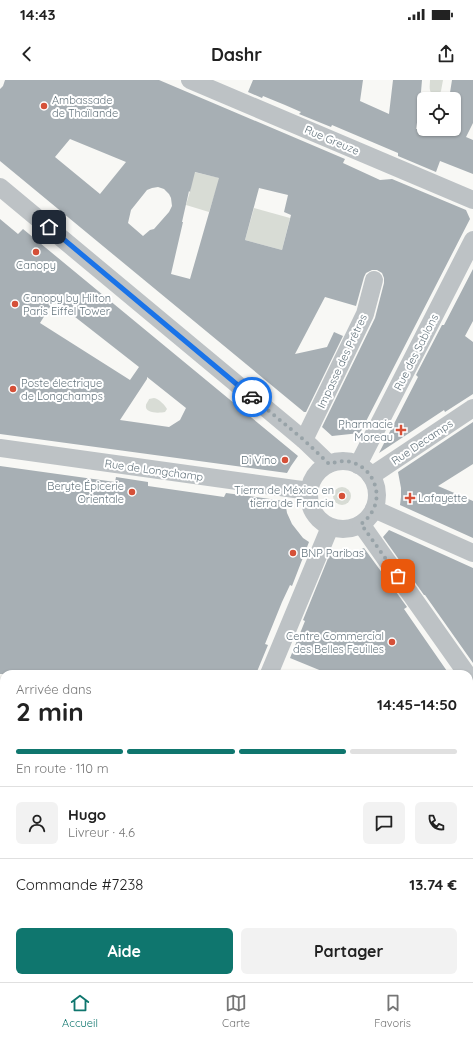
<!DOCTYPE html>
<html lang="fr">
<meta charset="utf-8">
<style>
body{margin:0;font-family:Quicksand,sans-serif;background:#f2f2f2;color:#222;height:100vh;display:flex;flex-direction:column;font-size:15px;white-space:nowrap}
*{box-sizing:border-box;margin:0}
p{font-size:13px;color:#767676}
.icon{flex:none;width:22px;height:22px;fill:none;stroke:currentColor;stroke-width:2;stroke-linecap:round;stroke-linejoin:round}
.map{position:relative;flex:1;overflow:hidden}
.side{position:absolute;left:0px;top:590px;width:473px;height:312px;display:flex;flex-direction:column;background:#fff;border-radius:12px 12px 0 0;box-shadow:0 1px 3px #0004}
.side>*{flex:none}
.buttons{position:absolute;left:417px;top:12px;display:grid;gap:8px}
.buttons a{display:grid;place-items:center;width:44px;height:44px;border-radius:6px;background:#fff;box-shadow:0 1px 3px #0004;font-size:20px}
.pin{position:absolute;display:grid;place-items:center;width:34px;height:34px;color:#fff;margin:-17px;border-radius:8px;box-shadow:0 2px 6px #0006}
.courier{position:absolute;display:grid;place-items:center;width:40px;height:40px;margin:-20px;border:3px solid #1a73e8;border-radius:50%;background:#fff;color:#222;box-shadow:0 1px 5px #0007}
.head em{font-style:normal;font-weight:700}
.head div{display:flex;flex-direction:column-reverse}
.head{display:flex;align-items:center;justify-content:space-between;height:68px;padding:0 16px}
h1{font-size:26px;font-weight:700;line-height:30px}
.bar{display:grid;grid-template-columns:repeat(4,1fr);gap:6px 4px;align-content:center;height:48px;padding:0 16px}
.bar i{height:5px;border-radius:3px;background:#e0e0e0}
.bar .active{background:#0f766e}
.bar p{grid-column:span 4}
.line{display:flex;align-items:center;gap:10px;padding:0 16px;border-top:1px solid #e0e0e0}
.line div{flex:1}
.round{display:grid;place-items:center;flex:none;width:42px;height:42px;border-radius:6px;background:#f2f2f2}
.cta{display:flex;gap:8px;margin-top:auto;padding:8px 16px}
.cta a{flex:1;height:46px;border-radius:6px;background:#0f766e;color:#fff;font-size:16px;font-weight:700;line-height:46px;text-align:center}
.cta a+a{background:#f2f2f2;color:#222}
.status{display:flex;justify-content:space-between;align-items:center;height:28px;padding:0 20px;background:#fff;direction:ltr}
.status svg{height:11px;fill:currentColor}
header{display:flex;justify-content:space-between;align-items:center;height:52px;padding:0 16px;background:#fff;font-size:18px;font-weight:700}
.dock{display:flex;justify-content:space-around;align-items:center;height:56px;border-top:1px solid #e0e0e0;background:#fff;font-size:11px;color:#767676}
.dock a{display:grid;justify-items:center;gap:2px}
.dock .active{color:#0f766e}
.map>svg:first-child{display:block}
</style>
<div class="status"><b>14:43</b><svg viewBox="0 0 49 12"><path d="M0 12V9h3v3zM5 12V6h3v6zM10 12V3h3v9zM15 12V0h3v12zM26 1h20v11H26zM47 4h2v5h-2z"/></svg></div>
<header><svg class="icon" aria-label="back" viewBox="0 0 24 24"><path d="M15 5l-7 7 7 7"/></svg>Dashr<svg class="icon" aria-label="share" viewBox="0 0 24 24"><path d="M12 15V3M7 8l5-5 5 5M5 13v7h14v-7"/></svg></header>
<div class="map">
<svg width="473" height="902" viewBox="0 0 473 902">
<rect width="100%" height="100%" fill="#f8f8f5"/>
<g fill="#d8dcd5">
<path d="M 430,0 L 443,0 L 441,11 L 440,13 L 434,15 C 428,12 430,6 430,0 Z"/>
<polygon points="194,92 220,98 209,132 186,125 191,108 190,107"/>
<polygon points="254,128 290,138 282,170 245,160"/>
<path d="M 154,318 C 159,319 165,325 167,329 L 165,332 C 160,333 144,334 146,325 C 146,324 149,320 149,319 Z"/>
<circle cx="342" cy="416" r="9"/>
</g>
<g fill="#a7afb4" fill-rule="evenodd">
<path d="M 5,0 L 159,0 L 345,79 L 343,83 L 380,100 L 392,99 L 466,130 L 470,139 L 360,353 L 332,356 L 322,347 L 375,238 L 384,203 L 384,198 L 382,193 L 377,190 L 372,190 L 366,193 L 364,197 L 356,226 L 325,217 L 295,274 L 327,267 L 334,252 L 343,256 L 306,332 L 304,332 L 0,81 L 0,9 L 3,6 ZM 70,59 L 126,82 L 100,114 L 55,77 ZM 195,92 L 219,98 L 190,199 L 171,194 L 183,142 L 182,142 L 189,111 L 190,112 ZM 158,107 L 164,109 L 169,114 L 171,118 L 172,126 L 169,132 L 154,149 L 150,150 L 143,156 L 128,143 L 131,130 L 147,110 L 152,108 ZM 259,108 L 288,115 L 284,132 L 291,135 L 282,170 L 245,160 Z"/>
<polygon points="253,0 363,0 360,21 389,34 393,0 422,0 421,12 424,19 424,23 420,23 416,49 454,49 454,19 449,19 452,0 473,0 473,43 466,57 473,60 473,94 440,81 436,92 398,76 398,73 332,45 331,47 299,34 301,32 285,25 263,16 262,18 248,12"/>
<path d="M 0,139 L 18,154 L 23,149 L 298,376 L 291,386 L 287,393 L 0,354 ZM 53,222 L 70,233 L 139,287 L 130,300 L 40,243 ZM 147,297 L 186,328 L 180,340 L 169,347 L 120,340 L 147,299 Z"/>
<polygon points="473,189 473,241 465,256 473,262 473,314 445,332 444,330 379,373 418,297 416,295 442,245 444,245"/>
<polygon points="473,342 473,384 438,406 473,421 473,458 400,425 401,417 401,408 398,392"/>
<polygon points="0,386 115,402 116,397 148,402 148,406 224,417 226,413 285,421 287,433 292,444 303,458 309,462 292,506 290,505 282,522 265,564 268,565 256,594 0,594"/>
<polygon points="389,450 473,488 473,583 425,515 424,515 383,457"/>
<polygon points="364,468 407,527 404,529 449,594 329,594 290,578 305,541 303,540 331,471 347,472 357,471"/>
</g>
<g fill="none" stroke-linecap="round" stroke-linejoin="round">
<g stroke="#bdc2c5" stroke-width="18">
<polyline points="190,0 473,120"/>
<polyline points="0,107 304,360 329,384"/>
<polyline points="304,360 365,234 374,200"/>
<polyline points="0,368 309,411"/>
<circle cx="343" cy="415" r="34"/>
<polyline points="358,385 473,160"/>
<polyline points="371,396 473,328"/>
<polyline points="374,429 473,473"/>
<polyline points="361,444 467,594"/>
<polyline points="269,594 330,447"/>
<polyline points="0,703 4,705"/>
<polyline points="469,895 473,897"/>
<polyline points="285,902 287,898"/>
</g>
</g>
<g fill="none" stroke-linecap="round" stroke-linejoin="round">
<path stroke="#98a3a8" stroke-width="4" stroke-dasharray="0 7.2" d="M 252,317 L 304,360 L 329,384 C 336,382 343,380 351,382 C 371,387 383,411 373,430 C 370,436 366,440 361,444 L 398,496"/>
<polyline stroke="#1a73e8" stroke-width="5" points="49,147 252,317"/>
</g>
<g fill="#d55038" stroke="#fff" stroke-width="1.5">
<circle cx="44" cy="26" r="4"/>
<circle cx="36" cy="172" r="4"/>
<circle cx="15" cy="224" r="4"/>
<circle cx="13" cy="309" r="4"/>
<path d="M399 344h4v4h4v4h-4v4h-4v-4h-4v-4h4z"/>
<circle cx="285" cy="380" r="4"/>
<circle cx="132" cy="412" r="4"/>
<circle cx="342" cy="416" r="4"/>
<path d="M408 412h4v4h4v4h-4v4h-4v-4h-4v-4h4z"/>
<circle cx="293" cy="473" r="4"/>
<circle cx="392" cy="562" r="4"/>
</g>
<g text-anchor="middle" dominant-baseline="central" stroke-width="4" stroke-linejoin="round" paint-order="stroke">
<g font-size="11" fill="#65757e" stroke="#fff" text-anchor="start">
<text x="52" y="20">Ambassade<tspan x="52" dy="13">de Thaïlande</tspan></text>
<text x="36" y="185" text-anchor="middle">Canopy</text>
<text x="23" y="218">Canopy by Hilton<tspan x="23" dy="13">Paris Eiffel Tower</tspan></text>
<text x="21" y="303">Poste électrique<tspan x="21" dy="13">de Longchamps</tspan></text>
<text x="393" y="344" text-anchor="end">Pharmacie<tspan x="393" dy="13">Moreau</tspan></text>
<text x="277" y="380" text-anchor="end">Di Vino</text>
<text x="124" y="406" text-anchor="end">Beryte Épicerie<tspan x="124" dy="13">Orientale</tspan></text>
<text x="334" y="410" text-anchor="end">Tierra de México en<tspan x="334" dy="13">tierra de Francia</tspan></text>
<text x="418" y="418">Lafayette</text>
<text x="301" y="473">BNP Paribas</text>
<text x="384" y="556" text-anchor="end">Centre Commercial<tspan x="384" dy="13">des Belles Feuilles</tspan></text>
</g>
<g font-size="11" fill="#65757e" stroke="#fff">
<text transform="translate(332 60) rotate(23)">Rue Greuze</text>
<text transform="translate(416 272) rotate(-63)">Rue des Sablons</text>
<text transform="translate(342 281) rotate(-65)">Impasse des Prêtres</text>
<text transform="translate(422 362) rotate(-34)">Rue Decamps</text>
<text transform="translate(154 390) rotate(8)">Rue de Longchamp</text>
</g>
</g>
</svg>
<div class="buttons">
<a><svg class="icon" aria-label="locate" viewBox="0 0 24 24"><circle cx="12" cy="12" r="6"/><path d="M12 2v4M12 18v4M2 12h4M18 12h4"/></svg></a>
</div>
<div class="pin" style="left:398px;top:496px;background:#ea580c"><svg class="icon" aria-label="bag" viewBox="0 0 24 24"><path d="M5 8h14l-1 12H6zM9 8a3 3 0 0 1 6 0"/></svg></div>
<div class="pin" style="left:49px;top:147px;background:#1f2937"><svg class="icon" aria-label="home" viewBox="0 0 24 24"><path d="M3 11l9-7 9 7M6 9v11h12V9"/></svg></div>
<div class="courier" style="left:252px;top:317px"><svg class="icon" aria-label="car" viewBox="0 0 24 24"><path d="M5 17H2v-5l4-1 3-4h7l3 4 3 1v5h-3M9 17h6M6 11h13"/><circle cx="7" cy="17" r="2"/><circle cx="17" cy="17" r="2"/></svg></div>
<section class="side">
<div class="head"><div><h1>2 min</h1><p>Arrivée dans</p></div><em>14:45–14:50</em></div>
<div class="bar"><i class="active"></i><i class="active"></i><i class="active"></i><i></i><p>En route · 110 m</p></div>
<div class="line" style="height:72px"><a class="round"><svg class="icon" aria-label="person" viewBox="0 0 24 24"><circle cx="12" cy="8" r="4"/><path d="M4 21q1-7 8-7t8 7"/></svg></a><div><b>Hugo</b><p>Livreur · 4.6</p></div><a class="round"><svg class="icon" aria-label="chat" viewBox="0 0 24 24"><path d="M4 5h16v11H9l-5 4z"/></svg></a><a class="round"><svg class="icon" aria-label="phone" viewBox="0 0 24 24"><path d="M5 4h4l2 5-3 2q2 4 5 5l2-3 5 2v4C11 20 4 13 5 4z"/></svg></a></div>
<div class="line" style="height:52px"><div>Commande #7238</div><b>13.74 €</b></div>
<div class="cta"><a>Aide</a><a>Partager</a></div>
</section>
</div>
<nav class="dock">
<a class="active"><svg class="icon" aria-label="home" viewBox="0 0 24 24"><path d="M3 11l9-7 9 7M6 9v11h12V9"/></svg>Accueil</a>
<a><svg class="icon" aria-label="map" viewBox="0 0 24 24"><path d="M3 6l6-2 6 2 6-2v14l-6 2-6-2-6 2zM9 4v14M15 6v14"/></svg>Carte</a>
<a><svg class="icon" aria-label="saved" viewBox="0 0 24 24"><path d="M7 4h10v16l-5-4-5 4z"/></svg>Favoris</a>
</nav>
